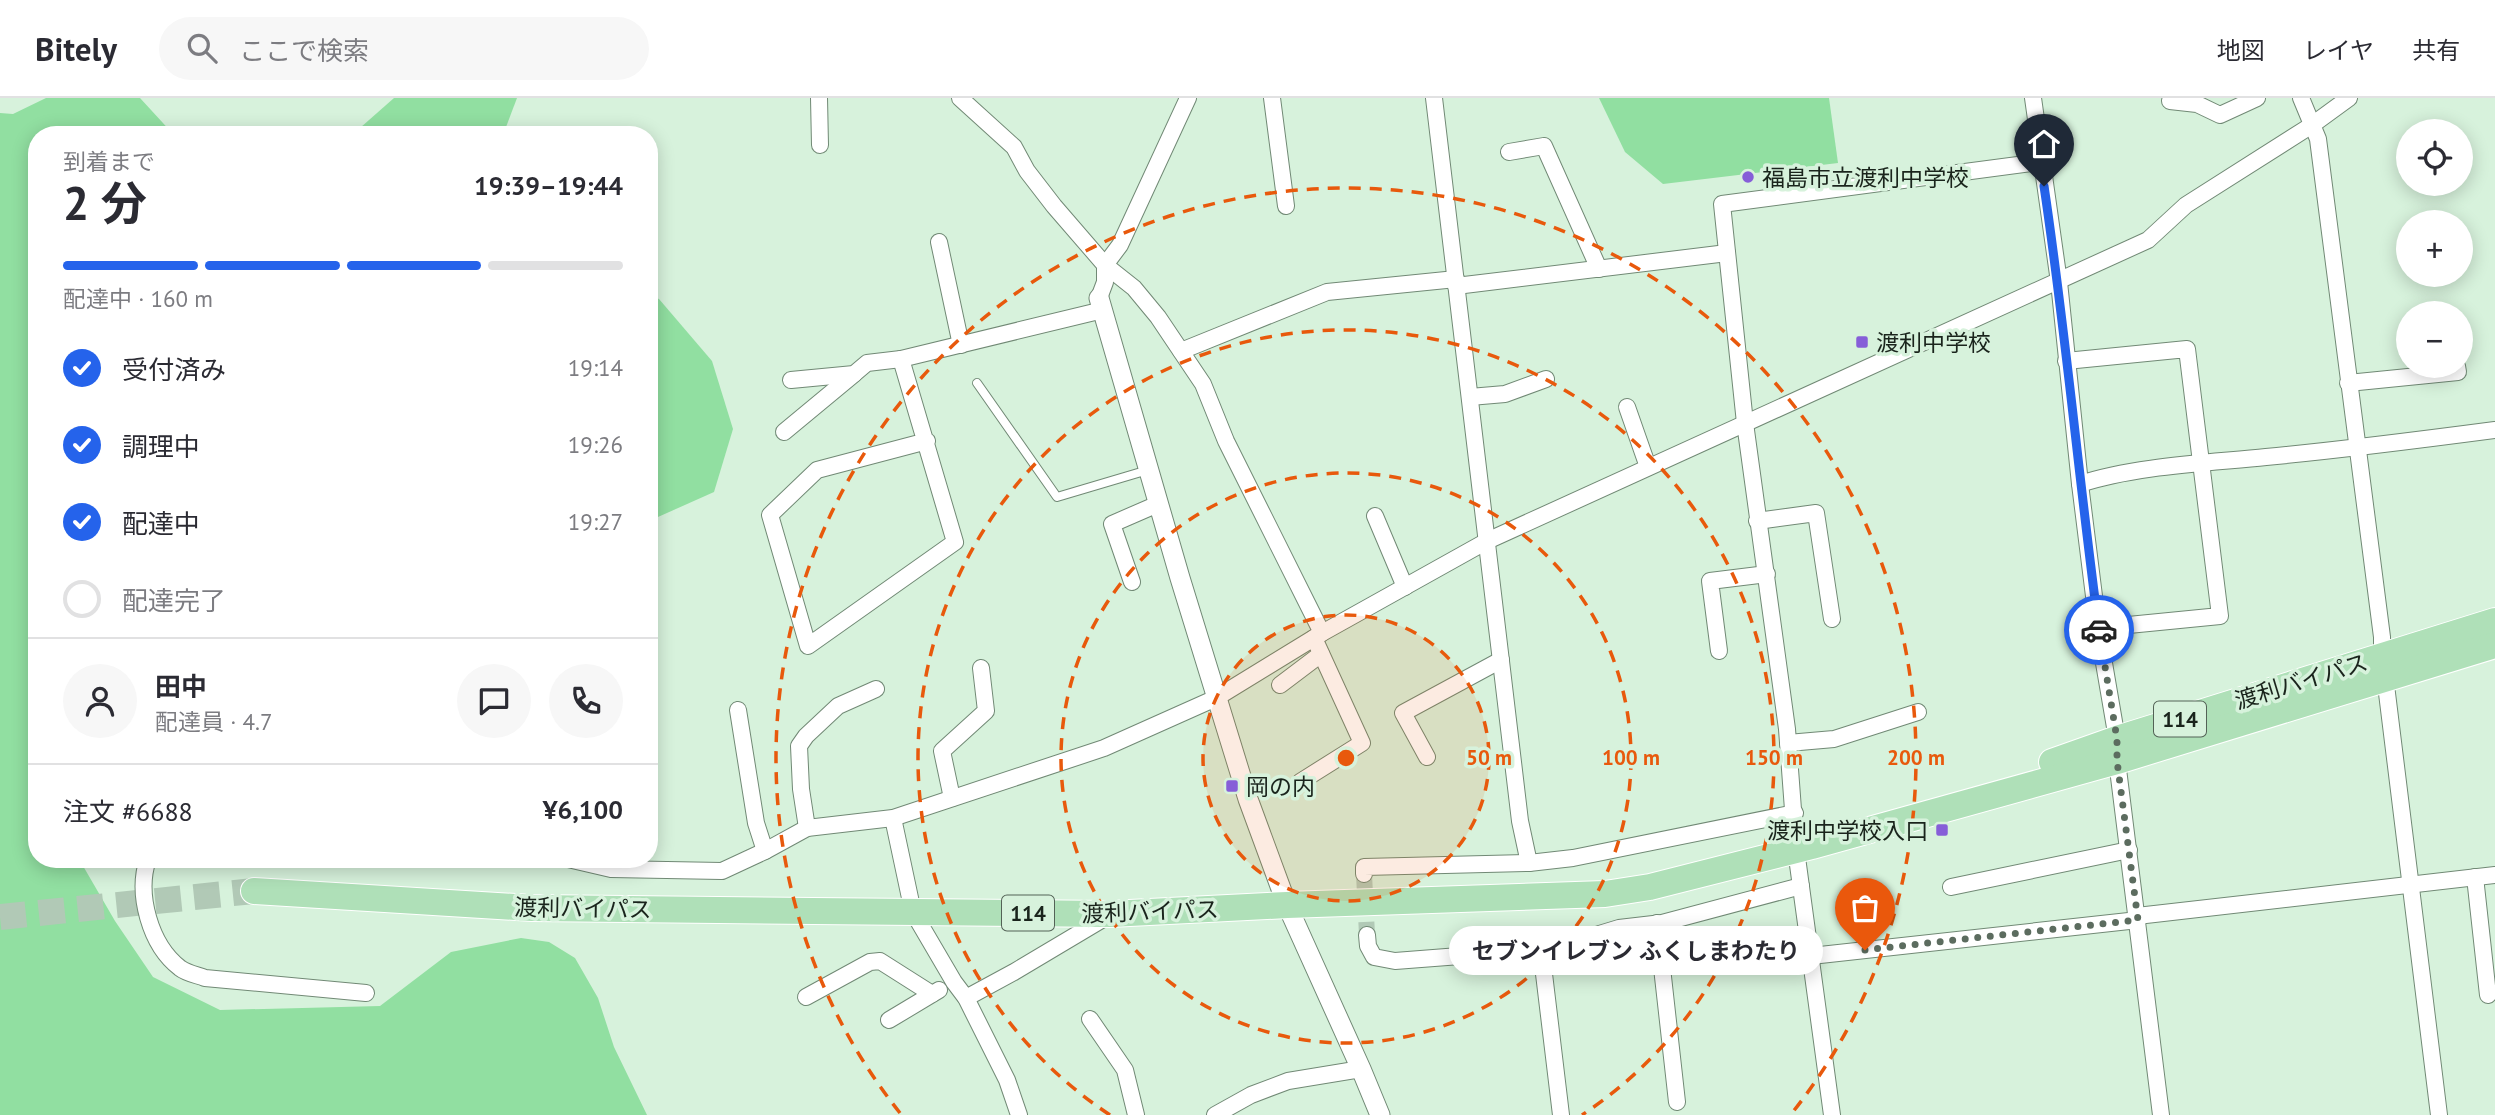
<!DOCTYPE html>
<html lang="ja">
<meta charset="utf-8">
<style>
body{margin:0;font-family:"PT Sans","Noto Sans JP",sans-serif;background:#f7f7f7;color:#2b2b33;height:100vh;display:flex;flex-direction:column;font-size:26px;white-space:nowrap}
*{box-sizing:border-box;margin:0}
p{font-size:23px;color:#7c7c81}
.icon{flex:none;width:38px;height:38px;fill:none;stroke:currentColor;stroke-width:2;stroke-linecap:round;stroke-linejoin:round}
.map{position:relative;flex:1;overflow:hidden}
.details{position:absolute;left:28px;top:28px;width:630px;height:742px;display:flex;flex-direction:column;background:#fff;border-radius:28px;box-shadow:0 4px 18px #0003}
.details>*{flex:none}
.controls{position:absolute;left:2396px;top:21px;display:grid;gap:14px}
.controls a{display:grid;place-items:center;width:77px;height:77px;border-radius:50%;background:#fff;box-shadow:0 4px 18px #0003;font-size:35px}
.pin{position:absolute;display:grid;place-items:center;width:60px;height:60px;color:#fff;margin:-72px -30px;border-radius:50% 50% 50% 0;rotate:-45deg;box-shadow:0 0 7px #0007}
.pin .icon{rotate:45deg}
.courier{position:absolute;display:grid;place-items:center;width:70px;height:70px;margin:-35px;border:5px solid #2563eb;border-radius:50%;background:#fff;color:#222;box-shadow:0 2px 9px #0007}
.bubble{position:absolute;height:49px;border-radius:24px;background:#fff;box-shadow:0 4px 18px #0003;font-size:23px;font-weight:700;line-height:49px;text-align:center}
.headline em{font-style:normal;font-weight:700}
.headline div{display:flex;flex-direction:column-reverse}
.headline{display:flex;align-items:center;justify-content:space-between;height:119px;padding:0 35px}
h1{font-size:46px;font-weight:700;line-height:52px}
.bar{display:grid;grid-template-columns:repeat(4,1fr);gap:10px 7px;align-content:center;height:84px;padding:0 35px}
.bar i{height:9px;border-radius:5px;background:#e1e1e2}
.bar .on{background:#2563eb}
.bar p{grid-column:span 4}
.line{display:flex;align-items:center;gap:18px;padding:0 35px;border-top:2px solid #e1e1e2}
.line div{flex:1}
.round{display:grid;place-items:center;flex:none;width:74px;height:74px;border-radius:37px;background:#f7f7f7}
ol{padding:0 35px;list-style:none}
li{display:flex;align-items:center;gap:21px;height:77px}
li p{margin-inline-start:auto}
li .icon{padding:7px;border-radius:50%;background:#2563eb;color:#fff;stroke-width:4}
li:last-child{color:#7c7c81}
li i{width:38px;height:38px;border:4px solid #e1e1e2;border-radius:50%}
header{display:flex;align-items:center;gap:42px;box-sizing:border-box;height:98px;padding:0 35px;background:#fff;border-bottom:2px solid #e1e1e2}
header strong{font-size:33px}
nav{display:flex;gap:38px;margin-inline-start:auto;font-size:24px}
.search{width:490px;height:63px;background:#f7f7f7;display:flex;align-items:center;gap:18px;box-sizing:border-box;padding:0 24px;border-radius:38px;color:#7c7c81;font-size:26px}
.map>svg:first-child{display:block}
</style>
<header>
<strong>Bitely</strong>
<div class="search"><svg class="icon" aria-label="search" viewBox="0 0 24 24"><circle cx="10" cy="10" r="6"/><path d="M15 15l6 6"/></svg>ここで検索</div>
<nav><a>地図</a><a>レイヤ</a><a>共有</a></nav>
</header>
<div class="map">
<svg width="2495" height="1017" viewBox="0 0 2495 1017">
<rect width="100%" height="100%" fill="#d7f2dc"/>
<g fill="#91dfa1">
<polygon points="46,0 140,0 174,37 37,37 37,761 79,761 115,823 153,879 220,912 380,908 451,854 521,840 549,844 575,860 598,900 614,949 647,1017 0,1017 0,15 13,16"/>
<polygon points="394,0 517,0 503,37 352,37"/>
<polygon points="1599,0 1829,0 1838,65 1663,86 1625,54"/>
<polygon points="649,197 659,201 712,263 733,331 714,394 649,423"/>
</g>
<g fill="none" stroke-linecap="round" stroke-linejoin="round">
<polyline stroke="#b1c9b6" stroke-width="16" stroke-dasharray="16 8" stroke-linecap="butt" points="1364,776 1367,837"/>
<polyline stroke="#b1c9b6" stroke-width="26" stroke-dasharray="26 13" stroke-linecap="butt" points="0,819 254,793"/>
<g stroke="#718975" stroke-width="10">
<polyline id="service" points="977,285 1057,399 1148,372"/>
</g>
<g stroke="#718975" stroke-width="18">
<g id="minor">
<polyline points="819,0 820,47"/>
<polyline points="960,0 1014,49 1027,73 1054,108 1105,167 1134,190 1158,219 1203,286 1226,343 1322,535"/>
<polyline points="1272,0 1286,108"/>
<polyline points="1434,0 1520,723 1529,765"/>
<polyline points="2033,0 2059,184 2080,386 2098,530 2117,641 2117,663 2161,1017"/>
<polyline points="2301,0 2318,41 2382,539 2382,558"/>
<polyline points="2170,3 2197,6 2220,17 2257,0"/>
<polyline points="1509,54 1544,48 1599,171"/>
<polyline points="939,144 961,247"/>
<polyline points="1456,188 1727,155"/>
<polyline points="1099,200 1105,184 1105,167 1120,147 1188,0"/>
<polyline points="1181,253 1327,194 1456,181"/>
<polyline points="901,261 955,444 808,548 770,417 817,372 927,343"/>
<polyline points="2066,263 2187,251 2220,518 2098,530"/>
<polyline points="791,282 854,276 867,265 901,261 1103,212"/>
<polyline points="2348,285 2458,274 2457,268"/>
<polyline points="1470,299 1505,296 1546,281"/>
<polyline points="1627,309 1648,369"/>
<polyline points="784,334 854,276"/>
<path d="M 2080,386 C 2134,368 2208,365 2266,359 C 2342,352 2419,342 2495,332"/>
<polyline points="1375,418 1405,489"/>
<polyline points="1757,423 1816,415 1832,521"/>
<polyline points="1132,484 1112,426 1158,406"/>
<polyline points="1719,553 1710,483 1767,476"/>
<polyline points="2385,579 2439,1017"/>
<polyline points="1280,587 1321,556"/>
<polyline points="738,612 756,725 765,753"/>
<polyline points="1788,645 1834,641 1918,614"/>
<polyline points="1427,659 1403,615 1501,562"/>
<polyline points="1300,684 1362,645 1314,540"/>
<polyline points="952,700 942,653 986,613 981,570"/>
<polyline points="893,720 913,814 954,884 966,900 1007,982 1019,1017"/>
<polyline points="807,730 801,691 799,648 806,638 838,608 876,591"/>
<path d="M 148,761 C 136,796 150,847 180,870 C 186,875 197,877 205,880 L 366,895"/>
<polyline points="568,761 611,771 722,773 765,753 807,730 893,720 1104,650 1216,600 1322,535 1487,443 2148,142 2186,107 2312,27 2349,0"/>
<polyline points="1364,776 1364,769 1529,765 1573,760 1795,715"/>
<polyline points="2475,779 2488,897"/>
<polyline points="1951,789 2129,752"/>
<polyline points="2137,818 2495,777"/>
<polyline points="1657,825 1677,1004"/>
<polyline points="1367,837 1368,848 1374,859 1395,863 1550,851 1619,830 1662,825 1801,788"/>
<polyline points="1541,851 1561,1017"/>
<polyline points="1811,858 2138,822"/>
<polyline points="806,899 870,864 880,863 932,896"/>
<polyline points="966,900 1014,874 1108,818"/>
<polyline points="1090,921 1125,972 1136,1017"/>
<polyline points="889,922 939,892"/>
<polyline points="1215,1017 1251,997 1288,983 1361,971"/>
<polyline points="1832,1017 1796,752 1787,631 1745,325 1722,106 2040,64"/>
</g>
</g>
<g stroke="#718975" stroke-width="21">
<polyline id="tertiary" points="1099,200 1180,480 1248,701 1287,807 1361,971 1380,1017"/>
</g>
<g stroke="#fff" stroke-width="28">
<g id="trunk">
<polyline points="2052,664 2117,641 2495,523"/>
<polyline points="254,793 532,810 1110,816 1287,807 1605,796 1650,789 1812,748 2117,663 2495,547"/>
</g>
</g>
<use href="#service" stroke="#fff" stroke-width="8"/>
<use href="#minor" stroke="#fff" stroke-width="16"/>
<use href="#tertiary" stroke="#fff" stroke-width="19"/>
<use href="#trunk" stroke="#afe0b8" stroke-width="26"/>
</g>
<g fill="none" stroke-linecap="round" stroke-linejoin="round">
<polyline stroke="#5c6c5f" stroke-width="7" stroke-dasharray="0 12.6" points="1865,852 2138,822 2117,663 2117,641 2099,532"/>
<path stroke="#2563eb" stroke-width="9" d="M 2044,88 C 2066,235 2079,384 2099,532"/>
</g>
<circle cx="1346" cy="660" r="143" fill="#e8590c" fill-opacity=".12"/>
<g fill="none" stroke="#e8590c" stroke-width="3.5" stroke-dasharray="12 9">
<circle cx="1346" cy="660" r="143"/>
<circle cx="1346" cy="660" r="285"/>
<path d="M1110 1017A428 428 0 1 1 1582 1017"/>
<path d="M900 1015A570 570 0 1 1 1792 1015"/>
</g>
<g fill="#865ed8" stroke="#d7f2dc" stroke-width="2.5">
<circle cx="1748" cy="79" r="7"/>
<rect x="1855" y="237" width="14" height="14" rx="3.5"/>
<rect x="1225" y="681" width="14" height="14" rx="3.5"/>
<rect x="1935" y="725" width="14" height="14" rx="3.5"/>
</g>
<g text-anchor="middle" dominant-baseline="central" stroke-width="7" stroke-linejoin="round" paint-order="stroke">
<g fill="#d7f2dc" stroke="#536256" stroke-width="2">
<rect x="2154" y="603.5" width="52" height="35" rx="5"/>
<rect x="1002" y="797.5" width="52" height="35" rx="5"/>
</g>
<g font-size="21" font-weight="bold" fill="#1a241c">
<text x="2180" y="621">114</text>
<text x="1028" y="815">114</text>
</g>
<g font-size="23" fill="#1a241c" stroke="#d7f2dc" text-anchor="start">
<text x="1762" y="79">福島市立渡利中学校</text>
<text x="1876" y="244">渡利中学校</text>
<text x="1246" y="688">岡の内</text>
<text x="1928" y="732" text-anchor="end">渡利中学校入口</text>
</g>
<g font-size="23" fill="#1a241c" stroke="#d7f2dc">
<text transform="translate(2301 583) rotate(-17)">渡利バイパス</text>
<text transform="translate(583 810) rotate(1)">渡利バイパス</text>
<text transform="translate(1150 813) rotate(-2)">渡利バイパス</text>
</g>
</g>
<circle cx="1346" cy="660" r="10" fill="#e8590c" stroke="#d7f2dc" stroke-width="3.5"/>
<g font-size="21" text-anchor="middle" font-weight="bold" fill="#e8590c" stroke="#d7f2dc" stroke-width="7" stroke-linejoin="round" paint-order="stroke">
<text x="1489" y="667">50 m</text>
<text x="1631" y="667">100 m</text>
<text x="1774" y="667">150 m</text>
<text x="1916" y="667">200 m</text>
</g>
</svg>
<div class="controls">
<a><svg class="icon" aria-label="locate" viewBox="0 0 24 24"><circle cx="12" cy="12" r="6"/><path d="M12 2v4M12 18v4M2 12h4M18 12h4"/></svg></a>
<a>+</a>
<a>−</a>
</div>
<div class="pin" style="left:1865px;top:852px;background:#ea580c"><svg class="icon" aria-label="bag" viewBox="0 0 24 24"><path d="M5 8h14l-1 12H6zM9 8a3 3 0 0 1 6 0"/></svg></div>
<div class="pin" style="left:2044px;top:88px;background:#1f2937"><svg class="icon" aria-label="home" viewBox="0 0 24 24"><path d="M3 11l9-7 9 7M6 9v11h12V9"/></svg></div>
<div class="courier" style="left:2099px;top:532px"><svg class="icon" aria-label="car" viewBox="0 0 24 24"><path d="M5 17H2v-5l4-1 3-4h7l3 4 3 1v5h-3M9 17h6M6 11h13"/><circle cx="7" cy="17" r="2"/><circle cx="17" cy="17" r="2"/></svg></div>
<div class="bubble" style="left:1449px;top:828px;width:374px">セブンイレブン ふくしまわたり</div>
<section class="details">
<div class="headline"><div><h1>2 分</h1><p>到着まで</p></div><em>19:39–19:44</em></div>
<div class="bar"><i class="on"></i><i class="on"></i><i class="on"></i><i></i><p>配達中 · 160 m</p></div>
<ol>
<li><svg class="icon" aria-label="check" viewBox="0 0 24 24"><path d="M5 12l5 5 9-10"/></svg>受付済み<p>19:14</p></li>
<li><svg class="icon" aria-label="check" viewBox="0 0 24 24"><path d="M5 12l5 5 9-10"/></svg>調理中<p>19:26</p></li>
<li><svg class="icon" aria-label="check" viewBox="0 0 24 24"><path d="M5 12l5 5 9-10"/></svg>配達中<p>19:27</p></li>
<li><i></i>配達完了</li>
</ol>
<div class="line" style="height:126px"><a class="round"><svg class="icon" aria-label="person" viewBox="0 0 24 24"><circle cx="12" cy="8" r="4"/><path d="M4 21q1-7 8-7t8 7"/></svg></a><div><b>田中</b><p>配達員 · 4.7</p></div><a class="round"><svg class="icon" aria-label="chat" viewBox="0 0 24 24"><path d="M4 5h16v11H9l-5 4z"/></svg></a><a class="round"><svg class="icon" aria-label="phone" viewBox="0 0 24 24"><path d="M5 4h4l2 5-3 2q2 4 5 5l2-3 5 2v4C11 20 4 13 5 4z"/></svg></a></div>
<div class="line" style="height:91px"><div>注文 #6688</div><b>¥6,100</b></div>
</section>
</div>
